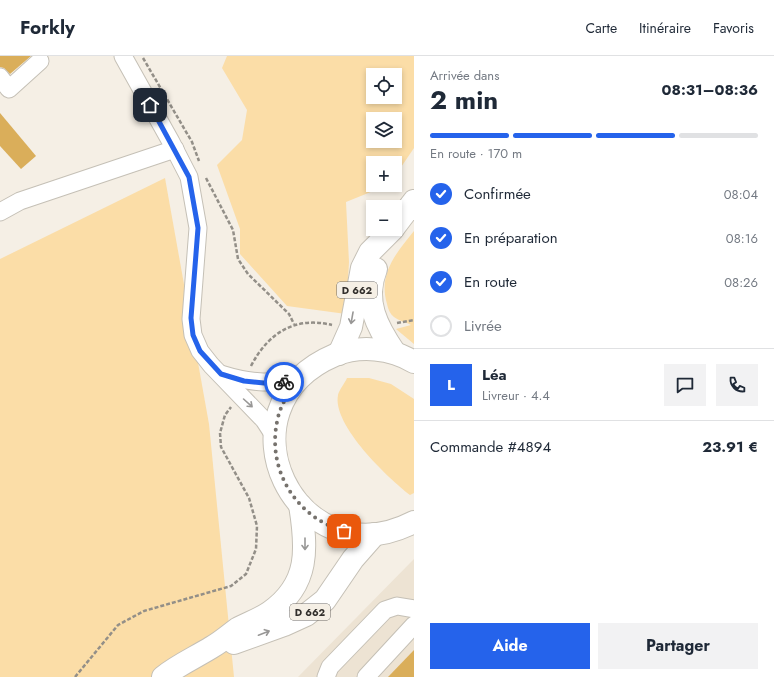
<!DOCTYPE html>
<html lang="fr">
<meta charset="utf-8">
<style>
body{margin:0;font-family:Jost,sans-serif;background:#f2f2f3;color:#1f2937;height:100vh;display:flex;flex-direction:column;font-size:15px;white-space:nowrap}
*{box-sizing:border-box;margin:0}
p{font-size:13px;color:#747a83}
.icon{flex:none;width:22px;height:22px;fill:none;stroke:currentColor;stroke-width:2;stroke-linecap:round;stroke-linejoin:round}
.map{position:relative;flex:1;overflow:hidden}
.side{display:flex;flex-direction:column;background:#fff;width:360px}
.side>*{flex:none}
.fabs{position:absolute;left:366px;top:12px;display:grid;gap:8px}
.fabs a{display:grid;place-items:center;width:36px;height:36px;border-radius:0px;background:#fff;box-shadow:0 2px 6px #0003;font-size:20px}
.pin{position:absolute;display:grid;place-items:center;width:34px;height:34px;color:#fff;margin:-17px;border-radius:8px;box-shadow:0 2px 6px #0006}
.courier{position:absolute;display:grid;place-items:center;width:40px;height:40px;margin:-20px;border:3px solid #2563eb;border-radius:50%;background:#fff;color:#222;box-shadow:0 1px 5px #0007}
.head em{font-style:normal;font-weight:700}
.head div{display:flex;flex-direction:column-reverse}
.head{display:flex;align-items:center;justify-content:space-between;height:68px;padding:0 16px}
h1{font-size:26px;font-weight:700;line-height:30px}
.bar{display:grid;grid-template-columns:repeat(4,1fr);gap:6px 4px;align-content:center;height:48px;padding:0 16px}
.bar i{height:5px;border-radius:3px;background:#e0e1e3}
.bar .on{background:#2563eb}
.bar p{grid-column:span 4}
.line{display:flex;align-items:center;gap:10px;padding:0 16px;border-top:1px solid #e0e1e3}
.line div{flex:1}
.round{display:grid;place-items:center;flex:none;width:42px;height:42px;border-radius:0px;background:#f2f2f3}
ol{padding:0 16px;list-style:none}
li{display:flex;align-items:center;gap:12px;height:44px}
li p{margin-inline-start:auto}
li .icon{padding:4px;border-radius:50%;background:#2563eb;color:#fff;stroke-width:4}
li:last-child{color:#747a83}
li i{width:22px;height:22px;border:2px solid #e0e1e3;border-radius:50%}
.primary-button{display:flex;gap:8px;margin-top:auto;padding:8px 16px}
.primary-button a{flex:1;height:46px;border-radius:0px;background:#2563eb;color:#fff;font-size:16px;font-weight:700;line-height:46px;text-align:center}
.primary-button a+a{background:#f2f2f3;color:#1f2937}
header{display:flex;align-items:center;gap:24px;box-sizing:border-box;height:56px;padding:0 20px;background:#fff;border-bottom:1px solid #e0e1e3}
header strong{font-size:19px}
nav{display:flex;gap:22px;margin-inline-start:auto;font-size:14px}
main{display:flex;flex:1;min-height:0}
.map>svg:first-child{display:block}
</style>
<header>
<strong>Forkly</strong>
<nav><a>Carte</a><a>Itinéraire</a><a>Favoris</a></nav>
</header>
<main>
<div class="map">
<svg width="414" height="621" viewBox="0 0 414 621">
<rect width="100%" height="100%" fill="#f5efe5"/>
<polygon fill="#ede3d3" points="414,503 414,621 298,621"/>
<g fill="#fbdda7" fill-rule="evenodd">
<path d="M 227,0 L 414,0 L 414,92 L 395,120 L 395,107 L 373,107 L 373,129 L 388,129 L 346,146 L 349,206 L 346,258 L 287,250 L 240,198 L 240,173 L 217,109 L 242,84 L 247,54 L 222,12 ZM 373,19 L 395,19 L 395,41 L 373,41 ZM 373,63 L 395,63 L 395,85 L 373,85 Z"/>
<polygon points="165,122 209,368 234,621 0,621 0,203"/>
<path d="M 414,175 L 414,288 L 396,273 L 411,269 C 406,266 399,265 394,261 C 390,258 388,253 387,248 C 378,218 396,197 414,175 Z"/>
<path d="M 347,322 L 369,322 L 391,328 L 414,343 L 414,437 L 410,439 C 388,422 332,369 338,339 C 339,334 345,327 347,322 Z"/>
</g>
<g fill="#daae5a">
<polygon points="0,0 31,0 10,18 4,12 0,11"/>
<polygon points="0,57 36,100 21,113 0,90"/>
<polygon points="414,594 414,621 388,621"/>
</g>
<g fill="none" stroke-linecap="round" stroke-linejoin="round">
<g stroke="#c5c0b6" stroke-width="19">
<g id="minor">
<polyline points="123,0 171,86 189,121 198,172 191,263 193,279 200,295 211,309 264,364 275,381"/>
<polyline points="0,21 9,33 40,5"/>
<polyline points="0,156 20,145 175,93"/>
<path d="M 221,318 C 250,327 269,328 299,323"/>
<polyline points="326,621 330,611 385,554 397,550 414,553"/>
<polyline points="366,621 414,569"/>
</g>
</g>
<g stroke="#c5c0b6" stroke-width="24">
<g id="major">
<polyline points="395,170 414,145"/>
<path d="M 376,213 C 363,245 377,271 395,297"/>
<polyline points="339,298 351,271 362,212 370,196 393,173"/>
<path d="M 414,306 C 391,292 360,289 335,299 C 212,351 296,527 414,466"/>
<polyline points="234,587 284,569 306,559 325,544 353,503 375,478"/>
<path d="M 163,621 C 178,609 196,601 212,591 C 221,586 229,579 237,573 C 248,567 260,563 270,556 C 310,528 307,492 300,449"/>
</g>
</g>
<g stroke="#938f88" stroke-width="2.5" stroke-dasharray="4 2" stroke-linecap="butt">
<polyline points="143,2 192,86 199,105"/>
<polyline points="206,122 233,174 238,203 248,218 289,258 294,268"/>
<polyline points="397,267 414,264"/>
<path d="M 251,310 C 268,277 295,260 332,269"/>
<polyline points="75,621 118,569 144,555 231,530 246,518 256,493 257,470 249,442 221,391 220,377 225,359 231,351"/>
</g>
<use href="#minor" stroke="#fff" stroke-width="17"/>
<use href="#major" stroke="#fff" stroke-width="22"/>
</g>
<defs><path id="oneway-shaft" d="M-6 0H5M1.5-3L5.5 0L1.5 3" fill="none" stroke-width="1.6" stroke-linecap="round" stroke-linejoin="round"/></defs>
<g stroke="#989796">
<use href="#oneway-shaft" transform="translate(352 262) rotate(100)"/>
<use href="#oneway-shaft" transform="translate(248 347) rotate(42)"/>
<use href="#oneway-shaft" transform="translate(305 488) rotate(90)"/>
<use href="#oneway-shaft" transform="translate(264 577) rotate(-21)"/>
</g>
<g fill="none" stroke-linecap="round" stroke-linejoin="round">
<path stroke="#76726d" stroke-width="4" stroke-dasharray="0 7.2" d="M 284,326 L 299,323 C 289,336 280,349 277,366 C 267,415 297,462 344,475"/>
<polyline stroke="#2563eb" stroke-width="5" points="150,49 189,121 198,172 191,262 193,279 200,295 221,318 244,325 264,327 284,326"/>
</g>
<g text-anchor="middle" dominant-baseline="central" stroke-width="3.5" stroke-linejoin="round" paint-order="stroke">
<g fill="#f5efe5" stroke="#6c6964" stroke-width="1">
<rect x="337" y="226" width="40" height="16" rx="3"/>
<rect x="290" y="548" width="40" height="16" rx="3"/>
</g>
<g font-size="10" font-weight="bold" fill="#322f2c">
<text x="357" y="234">D 662</text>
<text x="310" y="556">D 662</text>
</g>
</g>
</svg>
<div class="fabs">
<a><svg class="icon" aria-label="locate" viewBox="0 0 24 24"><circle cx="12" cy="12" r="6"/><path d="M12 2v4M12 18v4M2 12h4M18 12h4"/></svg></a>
<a><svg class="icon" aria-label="layers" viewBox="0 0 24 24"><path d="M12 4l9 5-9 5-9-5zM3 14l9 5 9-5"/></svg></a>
<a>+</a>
<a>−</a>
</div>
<div class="pin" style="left:344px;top:475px;background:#ea580c"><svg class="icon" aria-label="bag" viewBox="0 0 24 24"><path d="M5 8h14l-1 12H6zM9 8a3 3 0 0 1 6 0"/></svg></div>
<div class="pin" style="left:150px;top:49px;background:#1f2937"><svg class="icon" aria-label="home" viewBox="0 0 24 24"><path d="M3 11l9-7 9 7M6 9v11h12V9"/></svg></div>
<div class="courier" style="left:284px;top:326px"><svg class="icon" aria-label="bike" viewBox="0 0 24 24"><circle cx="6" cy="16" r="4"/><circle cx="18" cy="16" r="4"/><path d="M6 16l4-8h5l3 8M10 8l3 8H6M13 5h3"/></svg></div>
</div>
<section class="side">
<div class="head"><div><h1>2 min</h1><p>Arrivée dans</p></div><em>08:31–08:36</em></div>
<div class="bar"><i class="on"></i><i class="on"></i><i class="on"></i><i></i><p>En route · 170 m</p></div>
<ol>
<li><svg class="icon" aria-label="check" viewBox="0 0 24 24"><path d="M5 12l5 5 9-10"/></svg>Confirmée<p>08:04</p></li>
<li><svg class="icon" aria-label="check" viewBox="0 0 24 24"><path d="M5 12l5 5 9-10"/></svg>En préparation<p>08:16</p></li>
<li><svg class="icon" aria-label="check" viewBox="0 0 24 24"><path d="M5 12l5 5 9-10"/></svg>En route<p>08:26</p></li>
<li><i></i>Livrée</li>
</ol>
<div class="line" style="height:72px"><b class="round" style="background:#2563eb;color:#fff">L</b><div><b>Léa</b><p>Livreur · 4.4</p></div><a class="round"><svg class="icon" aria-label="chat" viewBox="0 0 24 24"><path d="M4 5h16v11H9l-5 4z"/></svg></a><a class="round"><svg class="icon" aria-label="phone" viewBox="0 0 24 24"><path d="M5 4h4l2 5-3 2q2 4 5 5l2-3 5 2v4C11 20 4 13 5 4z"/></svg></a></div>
<div class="line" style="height:52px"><div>Commande #4894</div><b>23.91 €</b></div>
<div class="primary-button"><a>Aide</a><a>Partager</a></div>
</section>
</main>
